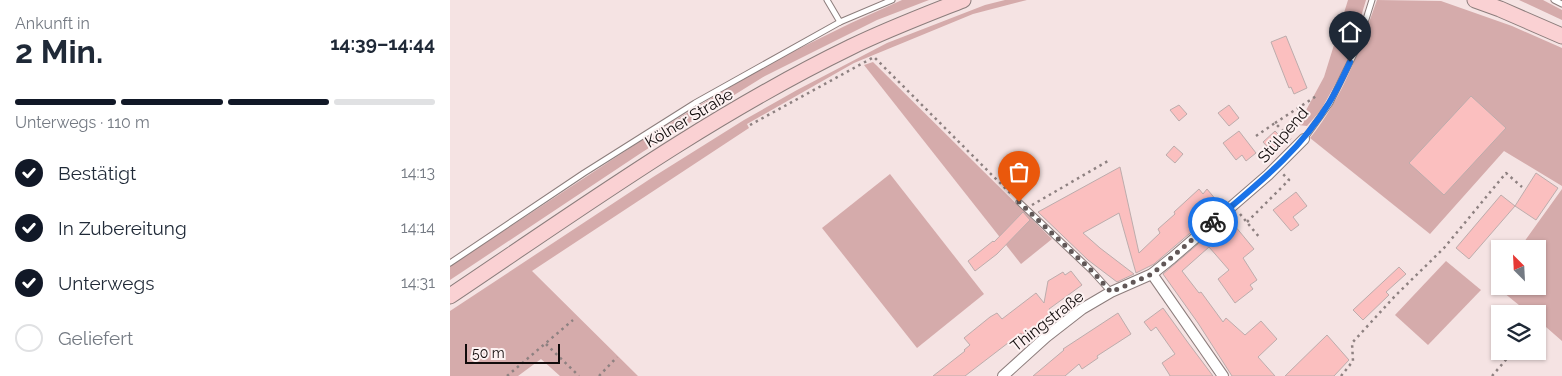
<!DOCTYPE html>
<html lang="de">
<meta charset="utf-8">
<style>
body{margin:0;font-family:Raleway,sans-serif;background:#f2f2f3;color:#1f2937;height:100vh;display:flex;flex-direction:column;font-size:19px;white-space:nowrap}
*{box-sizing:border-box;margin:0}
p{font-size:16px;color:#747a83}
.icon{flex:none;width:28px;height:28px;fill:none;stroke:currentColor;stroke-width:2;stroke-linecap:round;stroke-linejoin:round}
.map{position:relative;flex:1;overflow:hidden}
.panel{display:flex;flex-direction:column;background:#fff;width:450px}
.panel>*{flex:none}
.needle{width:32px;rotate:336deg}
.controls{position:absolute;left:1041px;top:240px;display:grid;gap:10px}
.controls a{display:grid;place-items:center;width:55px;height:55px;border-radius:0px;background:#fff;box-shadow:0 1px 4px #0004;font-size:25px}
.scale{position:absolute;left:15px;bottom:12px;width:95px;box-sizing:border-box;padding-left:5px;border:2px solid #110b0b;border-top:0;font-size:14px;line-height:18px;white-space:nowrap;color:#110b0b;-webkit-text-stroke:4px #fdf2f2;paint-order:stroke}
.pin{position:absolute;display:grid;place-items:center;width:42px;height:42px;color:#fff;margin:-51px -21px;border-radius:50% 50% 50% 0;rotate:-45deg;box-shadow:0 0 5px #0007}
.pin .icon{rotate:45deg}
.courier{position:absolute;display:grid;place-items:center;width:50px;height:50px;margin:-25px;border:4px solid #1a73e8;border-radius:50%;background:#fff;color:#222;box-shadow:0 1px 6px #0007}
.head em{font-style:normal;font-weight:700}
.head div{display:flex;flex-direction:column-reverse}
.head{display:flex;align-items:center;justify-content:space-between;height:85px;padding:0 15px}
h1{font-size:32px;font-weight:700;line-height:38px}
.bar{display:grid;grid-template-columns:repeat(4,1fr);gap:8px 5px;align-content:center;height:60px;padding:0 15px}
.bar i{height:6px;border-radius:4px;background:#e0e1e3}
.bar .active{background:#111827}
.bar p{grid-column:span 4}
ol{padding:0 15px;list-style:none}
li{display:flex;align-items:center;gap:15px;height:55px}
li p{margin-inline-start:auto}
li .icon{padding:5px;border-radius:50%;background:#111827;color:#fff;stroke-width:4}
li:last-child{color:#747a83}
li i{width:28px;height:28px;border:2px solid #e0e1e3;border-radius:50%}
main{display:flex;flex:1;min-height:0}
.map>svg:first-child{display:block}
</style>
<main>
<section class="panel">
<div class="head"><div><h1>2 Min.</h1><p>Ankunft in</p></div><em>14:39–14:44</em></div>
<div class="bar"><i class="active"></i><i class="active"></i><i class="active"></i><i></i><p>Unterwegs · 110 m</p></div>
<ol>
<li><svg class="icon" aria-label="check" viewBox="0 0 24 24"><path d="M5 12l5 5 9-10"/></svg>Bestätigt<p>14:13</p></li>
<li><svg class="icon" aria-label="check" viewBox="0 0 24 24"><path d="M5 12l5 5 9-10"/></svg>In Zubereitung<p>14:14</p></li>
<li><svg class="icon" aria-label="check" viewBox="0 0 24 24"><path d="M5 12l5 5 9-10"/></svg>Unterwegs<p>14:31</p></li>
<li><i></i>Geliefert</li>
</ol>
</section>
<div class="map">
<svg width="1112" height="376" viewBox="0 0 1112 376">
<rect width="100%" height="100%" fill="#f5e3e3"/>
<g fill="#d5abab">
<polygon points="452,0 479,0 427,20 315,76 194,151 0,280 0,266 189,142 273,91 334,56 401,23"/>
<polygon points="555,0 577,0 523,14 404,63 297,124 299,128 82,271 188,376 110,376 91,359 68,376 0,376 0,311 203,177 294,120 347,90 437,43 535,5"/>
<polygon points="898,0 916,0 897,63 871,110 857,126 848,125 874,77"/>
<path d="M 927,0 L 991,1 L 1062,26 L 1112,48 L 1112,186 L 1054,151 L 980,234 L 860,138 C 893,98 910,48 927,0 Z"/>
<polygon points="1069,0 1093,0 1112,10 1112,20"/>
<polygon points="423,62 602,239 571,264 414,65"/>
<polygon points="440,174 534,294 467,348 372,228"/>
<polygon points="1112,189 1112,341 1088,320 1088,314 1080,314 1043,284 1050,275 1050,286 1088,286 1088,249 1069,249"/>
<polygon points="996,261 1031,290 978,345 945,315"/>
</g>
<g fill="#fbbfbf" stroke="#bdacac">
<polygon points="836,36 857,88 844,94 841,87 839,88 821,42"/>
<polygon points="1021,96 1056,128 994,195 959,163"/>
<polygon points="729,105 737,114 729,121 720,110"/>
<polygon points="779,105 789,118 779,126 768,113"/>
<polygon points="789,131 806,153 796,161 792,155 786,160 773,143"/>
<polygon points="825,131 833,139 821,151 813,142"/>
<polygon points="724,146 733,154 725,163 716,155"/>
<polygon points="670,167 689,253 710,233 708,229 725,214 724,212 749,189 753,194 757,189 767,201 755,212 760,216 704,264 686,273 669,213 633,233 650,248 684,274 667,282 638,260 588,212"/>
<polygon points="1086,173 1108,188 1086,220 1065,206"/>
<polygon points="846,192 857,206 843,217 849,225 841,231 823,210"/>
<polygon points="1051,195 1065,206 1019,259 1006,248"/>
<polygon points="573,212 580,220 547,254 525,271 518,261 543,241 544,242"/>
<polygon points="780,220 804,249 793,258 807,280 800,285 803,289 785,303 768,279 779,270 759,247 732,271 749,293 751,292 773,322 776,318 795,335 811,321 827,339 808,357 825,376 782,376 748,323 713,274 768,227 770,228"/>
<polygon points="949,267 956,274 936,292 939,295 913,320 903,310"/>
<polygon points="621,271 632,285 599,309 601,312 597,316 599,319 579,334 577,331 572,335 571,333 515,376 483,376 515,351 514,350 520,345 514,338 540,317 547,313 552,319 586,293 594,303 598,281 613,272 615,275"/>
<polygon points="713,308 739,344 763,376 720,376 719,374 712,363 725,354 706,327 701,331 694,322"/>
<polygon points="668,313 681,334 647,356 648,358 632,369 629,364 615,376 583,376 614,350 613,349"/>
<polygon points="877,335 899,360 884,376 835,376"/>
</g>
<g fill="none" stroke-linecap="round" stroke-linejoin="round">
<g stroke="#8c7d7c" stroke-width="7">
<g id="service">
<polyline points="377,0 390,22"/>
<polyline points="1104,0 1112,4"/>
<polyline points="854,139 880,103 907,48 922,0"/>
<polyline points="569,202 642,271 661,292"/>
<polyline points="0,263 134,173 245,103 390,22 442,0"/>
</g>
</g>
<g stroke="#8c7d7c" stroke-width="12">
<g id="minor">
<polyline points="702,274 773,376"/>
<polyline points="553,376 596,337 632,309 661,292 702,274 722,258 818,175 854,139"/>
</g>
</g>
<g stroke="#8c7d7c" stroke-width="17">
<g id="secondary">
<polyline points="1025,0 1050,9 1112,36"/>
<path d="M 0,296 C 131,208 259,116 401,47 C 438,29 475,15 513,0"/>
</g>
</g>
<g stroke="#8e8181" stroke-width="2.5" stroke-dasharray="2.5 4" stroke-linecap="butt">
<polyline points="825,123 868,95"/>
<polyline points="300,125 424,57 563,196"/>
<polyline points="806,136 825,123 841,139"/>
<polyline points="582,205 658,161"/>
<polyline points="790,214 810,238"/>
<polyline points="797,222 839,180 833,174"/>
<polyline points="96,344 129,376"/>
<polyline points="57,376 123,320"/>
<polyline points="149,376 167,357"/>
<polyline points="891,376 903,361 902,343 945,296 994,248 1056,173 1072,187"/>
<polyline points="1042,376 1060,355"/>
</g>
<use href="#service" stroke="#fff" stroke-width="5"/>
<use href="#minor" stroke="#fff" stroke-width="10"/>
<use href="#secondary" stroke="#fad1d3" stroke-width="15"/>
</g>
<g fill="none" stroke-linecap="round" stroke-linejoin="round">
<polyline stroke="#615757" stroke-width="5" stroke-dasharray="0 9" points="569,202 642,271 661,292 702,274 763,222"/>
<path stroke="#1a73e8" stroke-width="6" d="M 763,222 C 805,186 850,151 879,103 C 887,90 894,75 900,62"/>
</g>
<g text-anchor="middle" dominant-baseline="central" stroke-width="4" stroke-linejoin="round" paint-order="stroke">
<g font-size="16" fill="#110b0b" stroke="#fdf2f2">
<text transform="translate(239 118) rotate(-31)">Kölner Straße</text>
<text transform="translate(833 135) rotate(-49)">Stülpend</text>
<text transform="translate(597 321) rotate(-38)">Thingstraße</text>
</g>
</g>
</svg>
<div class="controls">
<a><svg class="needle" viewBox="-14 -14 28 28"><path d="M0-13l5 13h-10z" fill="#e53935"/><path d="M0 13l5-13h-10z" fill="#747a83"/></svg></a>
<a><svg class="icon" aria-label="layers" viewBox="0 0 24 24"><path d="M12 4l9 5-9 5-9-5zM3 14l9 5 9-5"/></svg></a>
</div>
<div class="scale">50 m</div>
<div class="pin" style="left:569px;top:202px;background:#ea580c"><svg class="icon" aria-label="bag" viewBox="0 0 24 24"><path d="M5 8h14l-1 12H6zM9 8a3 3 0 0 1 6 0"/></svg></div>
<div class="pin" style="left:900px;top:62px;background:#1f2937"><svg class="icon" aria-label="home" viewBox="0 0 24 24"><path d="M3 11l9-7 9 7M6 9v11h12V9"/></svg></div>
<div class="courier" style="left:763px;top:222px"><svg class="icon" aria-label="bike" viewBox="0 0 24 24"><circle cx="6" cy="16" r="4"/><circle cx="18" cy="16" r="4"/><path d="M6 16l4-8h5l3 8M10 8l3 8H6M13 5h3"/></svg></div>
</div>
</main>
